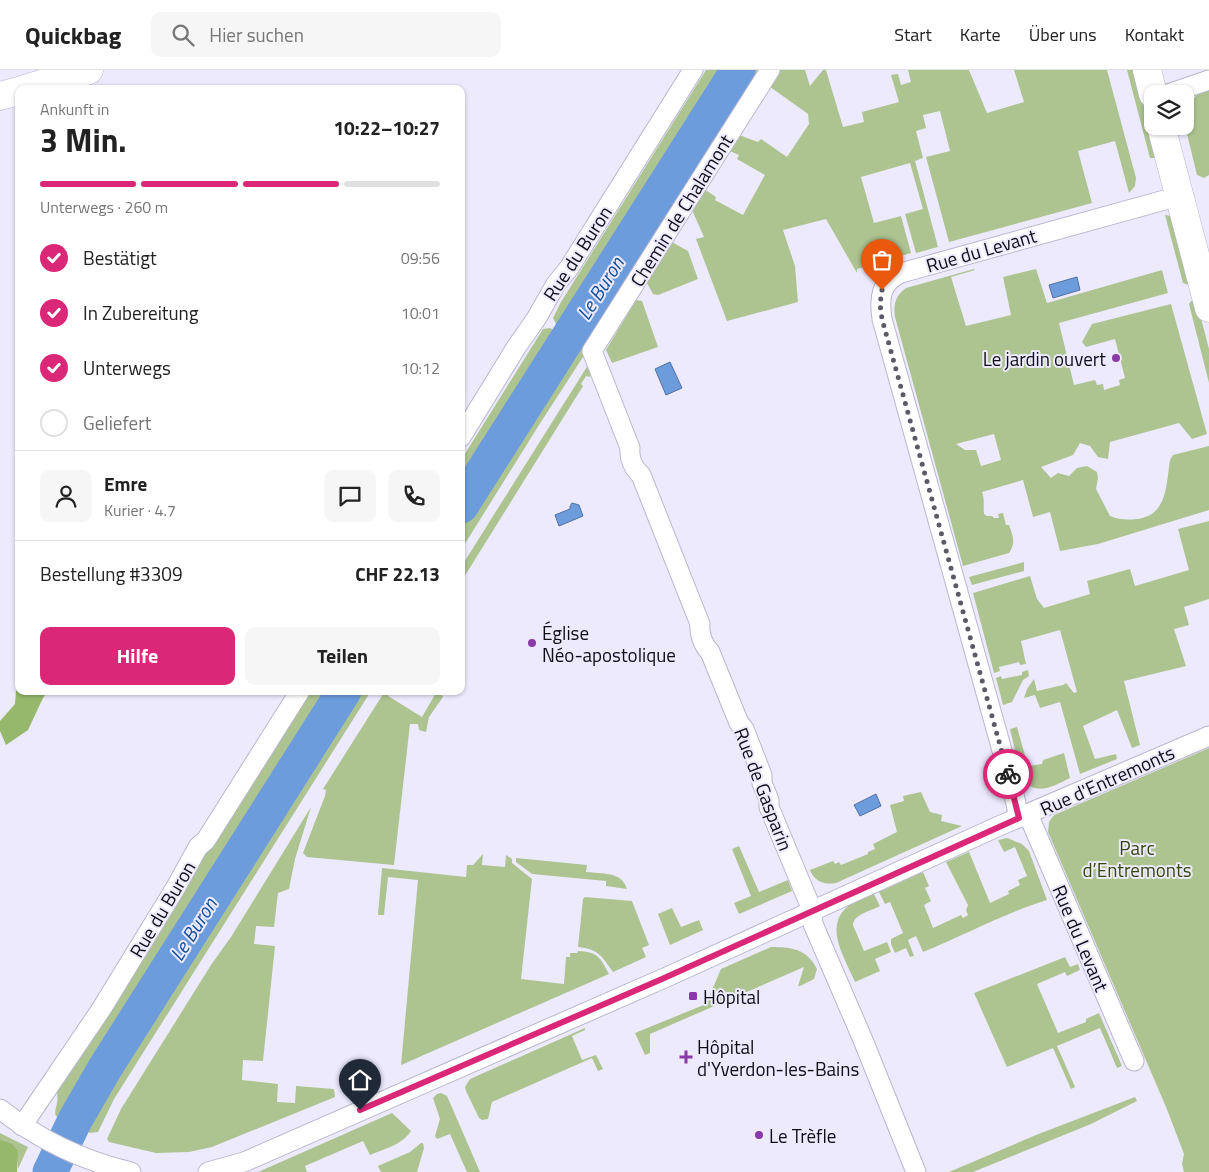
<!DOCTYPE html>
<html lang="de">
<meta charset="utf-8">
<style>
body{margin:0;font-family:"Titillium Web",sans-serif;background:#f6f6f6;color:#222;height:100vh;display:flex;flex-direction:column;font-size:19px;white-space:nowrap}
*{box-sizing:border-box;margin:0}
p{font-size:16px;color:#767676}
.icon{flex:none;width:28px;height:28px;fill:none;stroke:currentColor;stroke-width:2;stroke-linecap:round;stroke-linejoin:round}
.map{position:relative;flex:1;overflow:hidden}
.panel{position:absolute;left:15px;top:15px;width:450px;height:610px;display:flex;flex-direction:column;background:#fff;border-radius:10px;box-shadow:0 1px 4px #0004}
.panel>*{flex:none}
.controls{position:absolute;left:1144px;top:15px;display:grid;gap:10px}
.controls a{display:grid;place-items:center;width:50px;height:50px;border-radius:10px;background:#fff;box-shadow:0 1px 4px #0004;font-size:25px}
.pin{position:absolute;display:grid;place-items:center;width:42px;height:42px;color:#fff;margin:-51px -21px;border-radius:50% 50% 50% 0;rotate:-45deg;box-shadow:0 0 5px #0007}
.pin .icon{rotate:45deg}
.courier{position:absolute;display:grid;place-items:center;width:50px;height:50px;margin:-25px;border:4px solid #db2777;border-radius:50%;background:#fff;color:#222;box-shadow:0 1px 6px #0007}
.head em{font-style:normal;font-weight:700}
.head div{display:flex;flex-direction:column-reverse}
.head{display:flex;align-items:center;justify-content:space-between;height:85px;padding:0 25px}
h1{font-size:32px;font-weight:700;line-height:38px}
.bar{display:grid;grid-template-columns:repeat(4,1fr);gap:8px 5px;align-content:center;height:60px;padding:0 25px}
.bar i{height:6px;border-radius:4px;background:#e0e0e0}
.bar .selected{background:#db2777}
.bar p{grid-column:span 4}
.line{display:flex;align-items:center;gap:12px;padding:0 25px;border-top:1px solid #e0e0e0}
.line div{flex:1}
.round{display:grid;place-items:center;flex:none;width:52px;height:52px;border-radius:10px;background:#f6f6f6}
ol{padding:0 25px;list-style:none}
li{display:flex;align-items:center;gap:15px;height:55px}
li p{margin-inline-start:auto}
li .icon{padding:5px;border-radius:50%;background:#db2777;color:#fff;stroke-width:4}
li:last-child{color:#767676}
li i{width:28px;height:28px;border:2px solid #e0e0e0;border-radius:50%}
.primary-button{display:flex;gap:10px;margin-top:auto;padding:10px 25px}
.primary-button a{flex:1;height:58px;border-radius:10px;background:#db2777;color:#fff;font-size:20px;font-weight:700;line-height:58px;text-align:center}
.primary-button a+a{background:#f6f6f6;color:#222}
header{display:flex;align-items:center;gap:30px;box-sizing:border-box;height:70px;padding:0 25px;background:#fff;border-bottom:1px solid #e0e0e0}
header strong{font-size:24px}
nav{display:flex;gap:28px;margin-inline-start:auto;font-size:18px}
.search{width:350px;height:45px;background:#f6f6f6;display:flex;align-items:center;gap:12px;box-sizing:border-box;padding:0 18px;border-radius:10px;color:#767676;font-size:19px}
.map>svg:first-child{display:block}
</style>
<header>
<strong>Quickbag</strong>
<div class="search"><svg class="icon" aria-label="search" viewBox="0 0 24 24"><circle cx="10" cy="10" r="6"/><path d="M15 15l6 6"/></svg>Hier suchen</div>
<nav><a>Start</a><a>Karte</a><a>Über uns</a><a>Kontakt</a></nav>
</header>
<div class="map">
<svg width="1209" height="1102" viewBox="0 0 1209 1102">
<rect width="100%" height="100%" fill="#edeafe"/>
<g fill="#adc491" fill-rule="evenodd">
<polygon points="706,0 728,0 564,260 556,254 553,248 561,232"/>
<polygon points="746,0 762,0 587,274 576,268"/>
<polygon points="775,0 805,0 810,16 823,0 826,0 843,57 864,52 862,42 899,32 891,5 898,4 901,15 911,12 908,0 969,0 987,43 1024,32 1014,0 1107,0 1136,108 1135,116 1129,123 1115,71 1078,81 1092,133 949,172 926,87 950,81 940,41 923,45 926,58 916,61 923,88 915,91 938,177 916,183 905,144 923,139 910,93 861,107 874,153 901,146 911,183 857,199 857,203 826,149 783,160 795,196 798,232 727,251 696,169 704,167 692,140 704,119 716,127 715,130 743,145 765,105 737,89 739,85 725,79 739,65 758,72 761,69 787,87 809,54 808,44 766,14"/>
<polygon points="1127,0 1136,0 1159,88 1150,88"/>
<polygon points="1209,19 1209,105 1204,108 1197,105 1185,56 1186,43 1193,30 1198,23"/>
<polygon points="1165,145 1171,146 1190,214 1188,215 1183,213"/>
<polygon points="672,172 688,181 698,209 658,225 653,224 647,213"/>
<path d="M 974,199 L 975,200 L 951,207 L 966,256 L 1011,245 L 1003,207 L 1036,199 L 1047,233 L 1162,200 L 1168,223 L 1059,253 L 1074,315 L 1095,310 L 1097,315 L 1103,314 L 1104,320 L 1120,315 L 1119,310 L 1125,308 L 1115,269 L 1086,277 L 1082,272 L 1092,254 L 1171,234 L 1207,364 L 1192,369 L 1179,353 L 1110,372 L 1108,389 L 1098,387 L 1090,376 L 1080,373 L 1073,385 L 1041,397 L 1051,408 L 1058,403 L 1069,406 L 1077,398 L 1087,396 L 1097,402 L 1098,408 L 1096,419 L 1110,446 C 1120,450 1126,450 1137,449 C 1168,445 1166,415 1170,390 L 1173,385 L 1209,376 L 1209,440 L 1098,474 L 1060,481 L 1050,442 L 1033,447 L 1023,410 L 982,422 C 985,430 983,435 984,444 L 987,446 L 992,446 L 994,448 L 999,448 L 998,444 L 1003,443 L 1006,455 L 1009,455 C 1013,466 1016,473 1009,483 L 963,496 L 895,247 C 893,234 896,225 906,218 ZM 994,364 L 1001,390 L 981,396 L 976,380 L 965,380 L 956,374 Z"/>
<polygon points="636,230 642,231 658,277 612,293 606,280"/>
<polygon points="1192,230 1197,233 1209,279 1209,313 1189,234"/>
<polygon points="550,258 561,264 461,422 461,390 543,259"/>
<polygon points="573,272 585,280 583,287 539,355 461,480 461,450"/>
<polygon points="590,292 590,307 586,306 581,314 583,316 461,512 461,497"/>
<polygon points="1209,451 1209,529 1184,537 1189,555 1174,559 1186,596 1124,611 1140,675 1132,678 1117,640 1083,656 1095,689 1116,684 1117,689 1080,704 1060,632 1040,638 1035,625 1024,628 1027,619 1034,609 1037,621 1063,615 1066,613 1074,623 1077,622 1060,560 1021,571 1026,594 1020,595 1019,592 999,597 1000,601 994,603 973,523 1030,506 1037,529 1044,538 1090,524 1087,511 1130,499 1135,516 1189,500 1178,459"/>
<polygon points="1024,492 1024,501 972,515 969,507"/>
<polygon points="1028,600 1029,606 1023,610 1012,632 1003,635 996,608 1001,606 1002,609 1022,605 1022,602"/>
<path d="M 308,621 L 336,621 L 85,1019 L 67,1052 C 53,1045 54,1047 57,1033 C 58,1029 57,1023 57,1019 Z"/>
<polygon points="354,621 371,621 114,1029 98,1062 90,1063 81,1058 89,1042"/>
<polygon points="385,621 390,621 388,626 422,647 437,621 440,621 443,627 429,647 426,662 419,660 418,654 410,654 394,795 307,787 303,783 325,726 326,720 323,719"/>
<path d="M 1017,657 L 1028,696 L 1042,694 L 1043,690 L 1064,683 L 1070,708 C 1054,716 1036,727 1022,709 L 1010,659 Z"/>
<polygon points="1209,678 1209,1102 1184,1102 1182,1094 1184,1084 1166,1037 1048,762 1049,752 1054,745"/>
<path d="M 921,722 L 930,742 L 942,745 L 941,751 L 962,756 L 836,813 C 824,815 815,812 810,800 L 833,791 L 835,794 L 839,792 L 841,795 L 868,784 L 868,782 L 875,779 L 873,774 L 897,762 L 890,735 L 904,731 L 903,726 Z"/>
<polygon points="311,737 295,789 289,819 278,823 274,857 256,856 254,874 275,876 263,991 243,990 242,1010 278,1014 277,1032 295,1033 296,1016 334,1019 335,1027 212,1077 189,1082 156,1083 109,1072 107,1069 121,1039 211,895 231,867"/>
<path d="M 1007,768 L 1022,774 L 1029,781 L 1047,830 C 1005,843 965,865 923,882 L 916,866 L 908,870 L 914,886 L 910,887 L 906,878 L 895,883 L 891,874 L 891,869 L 903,863 L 890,832 L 885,834 L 879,822 L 923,802 L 929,816 L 925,818 L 931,831 L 924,835 L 933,858 L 961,845 L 963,848 L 968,845 L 966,840 L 968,835 L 946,792 L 969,782 L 990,833 L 1009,824 L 1008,821 L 1020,815 L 1018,810 L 1027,806 L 1015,777 L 1004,782 L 998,770 Z"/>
<polygon points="739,776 759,822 788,810 792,821 739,844 734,833 751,826 732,779"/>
<path d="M 483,784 L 482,795 L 505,797 L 506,785 L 512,789 L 512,793 L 532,809 L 521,909 L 564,914 L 566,887 L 570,887 L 570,883 L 577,883 L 578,881 C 598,882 600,887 609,904 L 401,995 L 418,810 L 388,807 L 384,845 L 378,845 L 382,798 L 466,807 L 467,795 L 473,795 Z"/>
<path d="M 516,788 L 587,795 L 586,802 C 602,804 622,801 627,819 L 606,816 L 606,811 L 532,804 L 516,792 Z"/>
<path d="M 874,824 L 880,836 C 871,841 854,844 853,855 L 864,881 L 887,872 L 891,882 L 875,889 L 880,901 L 855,912 C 846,890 824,858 846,838 C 853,831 865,828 874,824 Z"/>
<path d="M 585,827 L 632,831 L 649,875 L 642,878 L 646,887 L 613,902 C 602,886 598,879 578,877 L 583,829 Z"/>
<polygon points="672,838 681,857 699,850 703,860 670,875 658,844"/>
<path d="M 771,877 C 792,877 807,879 817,899 L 814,909 L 800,916 L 798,916 L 804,897 L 650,964 L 650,983 L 645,985 L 635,963 L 706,934 L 721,899 Z"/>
<polygon points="1065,887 1070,897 1078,894 1080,900 1067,906 1065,902 1037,914 1058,963 1086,952 1086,949 1099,943 1122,996 1117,998 1100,958 1057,976 1075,1017 1071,1019 1053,978 1007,997 974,923"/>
<polygon points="585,958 585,960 572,966 582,990 596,985 603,999 598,1001 592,988 492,1032 488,1049 482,1050 479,1048 466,1021 465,1017 470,1009"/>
<polygon points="441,1023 447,1026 480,1102 467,1102 450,1064 437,1069 435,1066 440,1049 433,1028 437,1024"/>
<polygon points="1135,1027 1137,1031 1091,1054 973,1102 949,1102 1036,1065"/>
<path d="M 392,1043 L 411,1061 C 402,1075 384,1079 370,1085 L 363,1071 L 305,1096 L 307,1102 L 258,1102 Z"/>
<path d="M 0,1063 L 28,1077 L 18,1099 C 17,1080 18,1076 0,1069 Z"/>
<polygon points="421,1073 423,1073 424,1078 417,1102 381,1102 378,1096 410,1082"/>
</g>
<g fill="#96b86c">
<polygon points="19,618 19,621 48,621 43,628 28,660 6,675 0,661 0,651 15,634 16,621"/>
<polygon points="0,1069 12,1074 18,1081 17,1102 0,1102"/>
</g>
<g fill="#6d9cdd" stroke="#5171a1">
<polygon points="1077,207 1080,220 1053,228 1049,215"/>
<polygon points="670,292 682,318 666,325 655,299"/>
<polygon points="572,433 579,435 583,446 559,456 555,445 570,439 570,436"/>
<polygon points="876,724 881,736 860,746 854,735"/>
</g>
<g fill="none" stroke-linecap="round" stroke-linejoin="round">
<g stroke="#6d9cdd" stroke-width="35">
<polyline points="461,436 738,0"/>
<polyline points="50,1102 75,1050 105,998 344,621"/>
</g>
<g stroke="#b9b6ce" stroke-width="21">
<g id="minor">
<path d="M 770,0 L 592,281 L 630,378 C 629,388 633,398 641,405 L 700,554 C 699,564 703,575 710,582 L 739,653 L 744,659 L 762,705 L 762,713 L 769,730 L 769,737 L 812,840 L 813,854 L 863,970 L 916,1102"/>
<polyline points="1168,24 1209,10"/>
<polyline points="461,367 517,276 536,249 556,214 569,198 693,0"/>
<polyline points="1028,744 1134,991"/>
<path d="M 1019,748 L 1013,720 L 882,249 C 879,229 880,212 901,203 L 1179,126"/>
<path d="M 0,1039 C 38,1069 84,1091 131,1102"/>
<polyline points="22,1056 102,938 176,817 198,777 206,770 300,621"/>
<polyline points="208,1102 244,1092 669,906 999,756 1209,666"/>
</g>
</g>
<g stroke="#b9b6ce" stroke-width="29">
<g id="secondary">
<polyline points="25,19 89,0"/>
<polyline points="0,26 19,21"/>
</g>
</g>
<g stroke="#b9b6ce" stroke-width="29">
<g id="primary">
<polyline points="1147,0 1153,24"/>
<polyline points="1161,56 1209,238"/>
</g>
</g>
<use href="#minor" stroke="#fff" stroke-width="19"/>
<use href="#secondary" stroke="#fff" stroke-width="28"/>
<use href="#primary" stroke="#fff" stroke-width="28"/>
</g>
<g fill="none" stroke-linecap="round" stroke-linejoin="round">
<polyline stroke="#5d5a67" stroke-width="5" stroke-dasharray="0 9" points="882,220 880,234 882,249 1008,704"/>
<polyline stroke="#db2777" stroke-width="6" points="360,1040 662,909 1019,748 1008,704"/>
</g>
<g fill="#8a39a8" stroke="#edeafe" stroke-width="2">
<circle cx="1116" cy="288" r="5"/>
<circle cx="532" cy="573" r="5"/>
<rect x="688" y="921" width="10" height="10" rx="2.5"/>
<path d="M683.5 979.5h5v5h5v5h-5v5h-5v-5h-5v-5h5z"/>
<circle cx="759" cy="1065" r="5"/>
</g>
<g text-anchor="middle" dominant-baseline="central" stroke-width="4" stroke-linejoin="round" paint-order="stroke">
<g font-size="19" fill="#0f0d15" stroke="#edeafe">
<text transform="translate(681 140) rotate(-58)">Chemin de Chalamont</text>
<text transform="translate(981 180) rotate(-16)">Rue du Levant</text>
<text transform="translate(577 183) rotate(-57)">Rue du Buron</text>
<text transform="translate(1107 710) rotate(-24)">Rue d'Entremonts</text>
<text transform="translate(764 719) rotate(69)">Rue de Gasparin</text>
<text transform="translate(162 839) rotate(-59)">Rue du Buron</text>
<text transform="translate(1081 868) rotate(67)">Rue du Levant</text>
</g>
<g font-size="19" fill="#0f0d15" stroke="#edeafe" text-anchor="start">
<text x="1106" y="288" text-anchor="end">Le jardin ouvert</text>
<text x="542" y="562">Église<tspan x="542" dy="22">Néo-apostolique</tspan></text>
<text x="703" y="926">Hôpital</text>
<text x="697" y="976">Hôpital<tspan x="697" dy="22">d'Yverdon-les-Bains</tspan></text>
<text x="769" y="1065">Le Trèfle</text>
</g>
<g font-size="19" fill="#324710" stroke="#edeafe">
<text x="1137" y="777">Parc<tspan x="1137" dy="22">d’Entremonts</tspan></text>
</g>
<g font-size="20" font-style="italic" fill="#10509d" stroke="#edeafe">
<text transform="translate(600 218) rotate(-58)">Le Buron</text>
<text transform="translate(193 859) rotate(-58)">Le Buron</text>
</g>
</g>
</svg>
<div class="controls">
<a><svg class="icon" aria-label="layers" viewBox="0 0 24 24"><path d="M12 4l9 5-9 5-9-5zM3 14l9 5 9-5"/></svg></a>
</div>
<div class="pin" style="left:882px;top:220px;background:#ea580c"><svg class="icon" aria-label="bag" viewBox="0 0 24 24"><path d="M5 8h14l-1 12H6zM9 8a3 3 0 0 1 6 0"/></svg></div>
<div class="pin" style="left:360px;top:1040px;background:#1f2937"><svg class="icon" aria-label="home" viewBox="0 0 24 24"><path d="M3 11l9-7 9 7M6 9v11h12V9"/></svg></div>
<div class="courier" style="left:1008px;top:704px"><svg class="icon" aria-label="bike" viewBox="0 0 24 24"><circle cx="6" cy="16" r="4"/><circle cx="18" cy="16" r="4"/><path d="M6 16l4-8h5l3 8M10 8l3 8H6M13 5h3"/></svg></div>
<section class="panel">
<div class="head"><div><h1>3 Min.</h1><p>Ankunft in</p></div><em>10:22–10:27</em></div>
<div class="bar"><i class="selected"></i><i class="selected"></i><i class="selected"></i><i></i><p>Unterwegs · 260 m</p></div>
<ol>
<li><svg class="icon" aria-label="check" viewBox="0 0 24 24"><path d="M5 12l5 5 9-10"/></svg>Bestätigt<p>09:56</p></li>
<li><svg class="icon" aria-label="check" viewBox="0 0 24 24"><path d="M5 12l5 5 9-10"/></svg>In Zubereitung<p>10:01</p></li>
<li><svg class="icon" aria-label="check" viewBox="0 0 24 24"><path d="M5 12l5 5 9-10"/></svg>Unterwegs<p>10:12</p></li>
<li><i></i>Geliefert</li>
</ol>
<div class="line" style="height:90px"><a class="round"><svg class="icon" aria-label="person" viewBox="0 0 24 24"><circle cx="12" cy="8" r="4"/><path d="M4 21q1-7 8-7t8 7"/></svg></a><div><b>Emre</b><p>Kurier · 4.7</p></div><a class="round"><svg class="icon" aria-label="chat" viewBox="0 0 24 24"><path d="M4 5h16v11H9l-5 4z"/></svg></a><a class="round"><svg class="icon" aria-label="phone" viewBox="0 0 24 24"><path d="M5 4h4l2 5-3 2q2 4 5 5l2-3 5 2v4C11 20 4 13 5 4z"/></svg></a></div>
<div class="line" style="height:65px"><div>Bestellung #3309</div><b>CHF 22.13</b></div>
<div class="primary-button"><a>Hilfe</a><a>Teilen</a></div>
</section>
</div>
